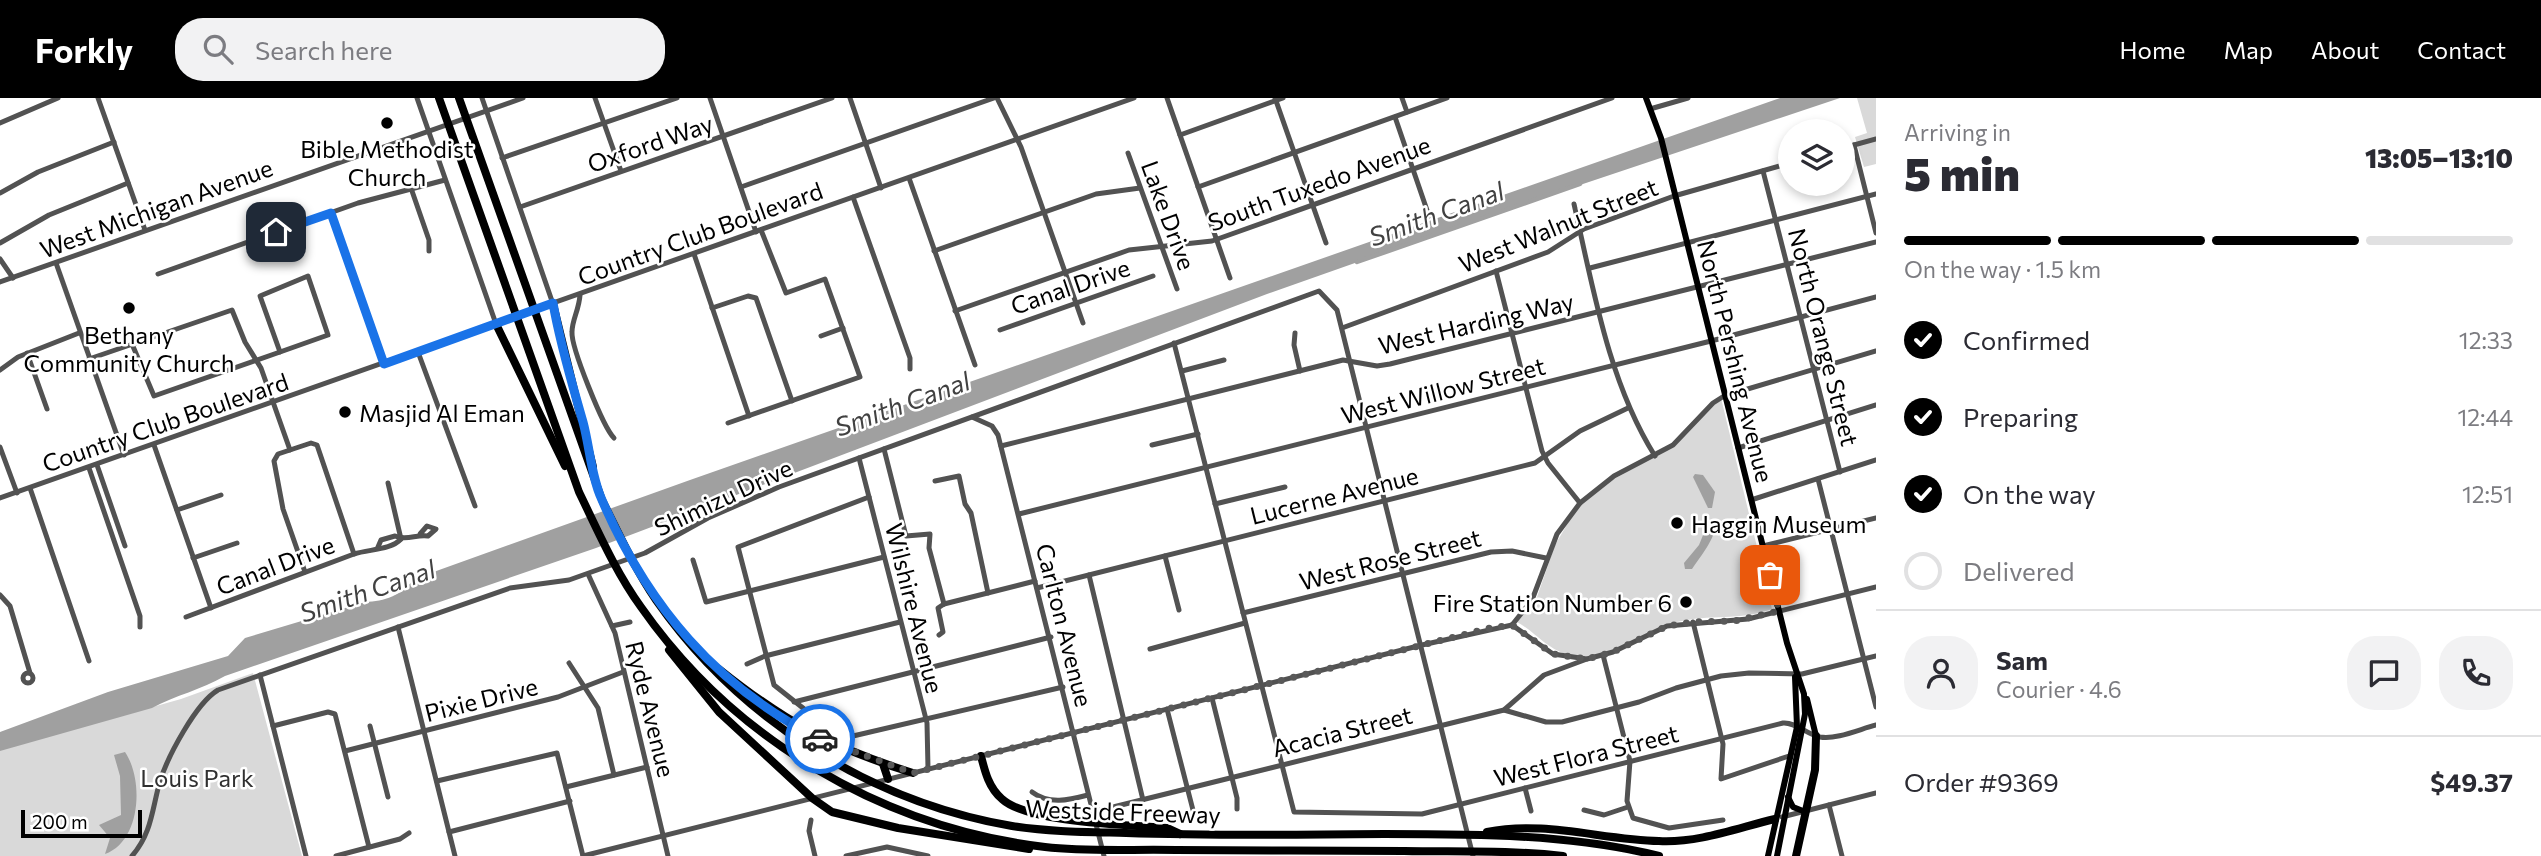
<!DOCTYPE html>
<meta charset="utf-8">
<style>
body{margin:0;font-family:Commissioner,sans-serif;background:#f2f2f3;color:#2b2b33;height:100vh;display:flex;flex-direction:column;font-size:26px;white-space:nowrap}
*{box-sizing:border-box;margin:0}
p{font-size:23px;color:#7c7c81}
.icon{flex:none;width:38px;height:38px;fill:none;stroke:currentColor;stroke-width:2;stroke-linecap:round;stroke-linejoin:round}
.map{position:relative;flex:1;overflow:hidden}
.sheet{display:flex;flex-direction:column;background:#fff;width:665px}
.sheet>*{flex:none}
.buttons{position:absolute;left:1778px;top:21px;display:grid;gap:14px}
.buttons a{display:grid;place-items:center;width:77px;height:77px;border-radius:50%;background:#fff;box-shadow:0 4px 10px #0003;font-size:35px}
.scale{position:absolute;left:21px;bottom:18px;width:121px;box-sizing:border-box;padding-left:7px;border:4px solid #000;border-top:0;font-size:19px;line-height:24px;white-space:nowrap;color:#000;-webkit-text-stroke:5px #fff;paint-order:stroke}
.pin{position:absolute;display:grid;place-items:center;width:60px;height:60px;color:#fff;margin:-30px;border-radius:14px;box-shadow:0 4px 10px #0006}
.courier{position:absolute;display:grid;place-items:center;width:70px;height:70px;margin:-35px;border:5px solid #1a73e8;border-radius:50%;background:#fff;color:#222;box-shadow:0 2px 9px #0007}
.summary em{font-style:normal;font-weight:800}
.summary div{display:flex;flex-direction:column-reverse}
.summary{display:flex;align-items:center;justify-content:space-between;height:119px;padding:0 28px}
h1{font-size:46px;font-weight:800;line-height:52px}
.bar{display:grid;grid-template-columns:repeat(4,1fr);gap:10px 7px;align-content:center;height:84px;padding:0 28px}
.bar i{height:9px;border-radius:5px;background:#e1e1e2}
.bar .active{background:#000}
.bar p{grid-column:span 4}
.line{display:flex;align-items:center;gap:18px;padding:0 28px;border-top:2px solid #e1e1e2}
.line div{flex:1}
.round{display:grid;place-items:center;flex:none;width:74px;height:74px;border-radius:28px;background:#f2f2f3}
ol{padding:0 28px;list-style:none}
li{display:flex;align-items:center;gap:21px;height:77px}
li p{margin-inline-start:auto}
li .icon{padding:7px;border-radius:50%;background:#000;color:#fff;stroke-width:4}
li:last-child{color:#7c7c81}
li i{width:38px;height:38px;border:4px solid #e1e1e2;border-radius:50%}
header{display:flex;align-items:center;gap:42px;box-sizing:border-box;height:98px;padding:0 35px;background:#000;color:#fff}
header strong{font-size:33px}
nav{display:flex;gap:38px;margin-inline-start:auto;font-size:24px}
.search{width:490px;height:63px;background:#f2f2f3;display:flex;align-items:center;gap:18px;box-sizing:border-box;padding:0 24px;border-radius:28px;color:#7c7c81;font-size:26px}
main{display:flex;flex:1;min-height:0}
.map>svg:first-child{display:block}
</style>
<header>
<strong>Forkly</strong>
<div class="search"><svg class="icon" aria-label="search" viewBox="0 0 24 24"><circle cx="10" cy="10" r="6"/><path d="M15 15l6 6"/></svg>Search here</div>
<nav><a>Home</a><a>Map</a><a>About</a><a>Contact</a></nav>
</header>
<main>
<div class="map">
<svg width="1876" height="758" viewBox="0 0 1876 758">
<rect width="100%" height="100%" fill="#fff"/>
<g fill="#d9d9d9">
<polygon points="1857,0 1876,0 1876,66 1864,69 1855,39 1867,35"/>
<path d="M 1721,300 L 1772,511 C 1740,523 1709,516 1677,524 C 1641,533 1610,565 1571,557 C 1548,553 1536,534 1517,524 L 1537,499 L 1555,447 L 1575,413 L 1598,390 L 1668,351 Z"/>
<polygon points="253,575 302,758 0,758 0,652 181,601"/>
</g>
<g fill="#a0a0a0">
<path d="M 1780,0 L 1840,0 L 1508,111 L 1267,196 L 596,450 L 225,578 C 201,592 176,597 152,610 L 0,653 L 0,634 L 108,594 L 228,558 L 245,540 L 365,504 C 385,503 401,498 414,481 L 690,382 Z"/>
<polygon points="1695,376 1703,377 1715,394 1712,410 1708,410 1693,379"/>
<path d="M 1715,423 C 1719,436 1700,459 1692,471 L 1685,471 L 1684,465 L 1699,447 L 1708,425 Z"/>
<path d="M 125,654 C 144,682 141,743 105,756 L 110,740 L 99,727 L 121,717 L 120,678 L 114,657 Z"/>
</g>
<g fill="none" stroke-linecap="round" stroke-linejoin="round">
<polyline stroke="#a0a0a0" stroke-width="4.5" points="1357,164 1580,86"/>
<g stroke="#525252" stroke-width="5">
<polyline points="98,0 145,132"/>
<polyline points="417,0 496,226"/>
<polyline points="482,0 553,206"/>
<polyline points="595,0 621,73"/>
<polyline points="710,0 756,134"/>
<polyline points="850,0 881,90"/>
<polyline points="997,0 1021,49 1083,225"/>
<polyline points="1167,0 1230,180"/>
<polyline points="1275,0 1326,145"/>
<polyline points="1402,0 1407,14"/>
<polyline points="1650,11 1688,0"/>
<polyline points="1395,19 1429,118"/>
<polyline points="0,25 58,0"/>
<polyline points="1180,37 1283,0"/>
<polyline points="1854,47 1876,135"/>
<polyline points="1843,50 1876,41"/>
<polyline points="1128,55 1177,191"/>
<polyline points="502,60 677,0"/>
<polyline points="1763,73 1840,374"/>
<polyline points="909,80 975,267"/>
<polyline points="741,89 994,0"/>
<polyline points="1198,89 1447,0"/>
<polyline points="412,93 429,142 429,153"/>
<polyline points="0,95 38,74 114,44"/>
<polyline points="853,99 910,260 910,271"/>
<path d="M 1574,106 C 1593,190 1609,285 1655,358"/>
<polyline points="520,109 832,0"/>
<polyline points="331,115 384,266"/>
<polyline points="0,145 49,117 128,85"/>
<polyline points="934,153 1096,96 1140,90"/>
<polyline points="694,156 749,318"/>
<polyline points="0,161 13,180"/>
<polyline points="56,165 124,357"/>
<polyline points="1590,170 1876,96"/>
<polyline points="1496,173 1542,353 1548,365 1580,405"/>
<polyline points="158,176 358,105 445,82"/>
<polygon points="308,178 328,237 280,254 260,198"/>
<polyline points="0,184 523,0"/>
<path d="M 580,197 C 579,212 572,222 572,234 C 571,249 603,329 614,340"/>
<polyline points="712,210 748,198 756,200 792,303"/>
<polyline points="955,213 1129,152 1212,143 1612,0"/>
<polyline points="1342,230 1548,154 1584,131 1674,98 1790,65"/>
<polyline points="1000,232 1153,178"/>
<polyline points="1295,235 1294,247 1300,273"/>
<polyline points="821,238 843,230"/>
<path d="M 1174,245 L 1294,714 L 1422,716 L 1783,625 C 1796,624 1806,636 1820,639 C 1836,642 1860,631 1876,627"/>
<polyline points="132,246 154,298 280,254"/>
<polyline points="418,254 475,408"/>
<polyline points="27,255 47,311"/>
<polyline points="89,261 232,212 245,244 261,270 290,352"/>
<polyline points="0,272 18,259 79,235"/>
<polyline points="1182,273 1224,262"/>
<polyline points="972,319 992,328 998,337 1104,758"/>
<polyline points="728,325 860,279 825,181 786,195 761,132"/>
<polyline points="154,347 211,510"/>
<polyline points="1152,347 1198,336"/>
<polyline points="1001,348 1343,262 1377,268 1390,266 1876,144"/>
<polyline points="0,349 17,395"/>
<polyline points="1738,350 1876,307"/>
<polyline points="884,351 906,438 930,436 929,450 944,506"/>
<polyline points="859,360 927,625 928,670"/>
<polyline points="97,367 125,448"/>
<polyline points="89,370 140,518 140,529"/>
<polyline points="1818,381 1876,609"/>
<polyline points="935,383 959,378 965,406 971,415 988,495"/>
<polyline points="388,385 401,441"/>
<polyline points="30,390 89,563"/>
<polyline points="869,399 738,449 774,587 808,614 853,638 1063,589"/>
<polyline points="0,400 1134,0"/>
<polyline points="1751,402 1876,362"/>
<polyline points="1215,406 1285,389"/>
<polyline points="177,412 221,397"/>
<polyline points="1019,416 1711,243 1876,199"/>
<polyline points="1763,448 1876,420"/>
<path d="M 378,449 L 381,442 L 395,438 C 406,443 417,436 428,438 L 436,431 L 427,428 L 420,436"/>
<polyline points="1165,458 1179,512"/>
<polyline points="193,460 237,445"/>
<polyline points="693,462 706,504 884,459"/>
<polyline points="305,474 283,411 274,363 278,356 311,345 317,347 354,456"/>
<polyline points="588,476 615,535 668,758"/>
<polyline points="1089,477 1143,702"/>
<polyline points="1037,490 1535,365 1580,333 1628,310"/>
<polyline points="0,497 10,508 30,575"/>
<polyline points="944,506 1035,483"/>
<polyline points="1243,515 1491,454 1512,453 1546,460"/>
<path d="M 186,519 L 354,456 C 370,451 391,452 401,441"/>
<polyline points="1693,524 1723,646 1721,681 1789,658"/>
<polyline points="1512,527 1532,502 1557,436 1580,405 1614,378 1673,347 1713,305 1724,298 1876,253"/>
<polyline points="1512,527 1553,556 1587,561 1613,554 1667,528 1748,521 1876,489"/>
<polyline points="612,528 630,524"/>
<polyline points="398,529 455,758"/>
<polyline points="939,537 943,534 938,510 944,506"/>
<polyline points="1150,551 1245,525"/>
<polyline points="1603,557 1630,663 1627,703 1633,720 1669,730 1723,722"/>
<polyline points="569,565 598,610 614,677"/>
<polyline points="747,566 765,558 900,524"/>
<circle cx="28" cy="580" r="5"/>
<polyline points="260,577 306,758"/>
<polyline points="1212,600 1237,700 1237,711"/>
<polyline points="794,604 1051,539"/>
<polyline points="1167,611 1194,716"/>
<polyline points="1504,612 1546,624 1562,624 1639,604 1676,590 1721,578 1749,575 1802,576 1876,558"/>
<polyline points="273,628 328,614 335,616 369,749"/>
<polyline points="370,628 388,699"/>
<polyline points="345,653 558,599 623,574"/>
<polyline points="437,683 557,655 583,758"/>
<polyline points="566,689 647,669"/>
<polyline points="1525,690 1531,713"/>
<path d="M 1032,694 C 1049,707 1069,702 1088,697"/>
<polyline points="1829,707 1842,758"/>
<polyline points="1584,712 1604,717 1628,709"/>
<polyline points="1093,714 1504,612 1544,577 1587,561"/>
<polyline points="1782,719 1876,695"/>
<polyline points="811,722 809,733 815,758"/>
<polyline points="449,734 570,703"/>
<path d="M 132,758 C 152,735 152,711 160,683 C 168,658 196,605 218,592 L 510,490 L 569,482 L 645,455 L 708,420 L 779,389 L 1319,193 L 1337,212 L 1473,758"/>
<polyline points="336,758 400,741 409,735"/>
<polyline points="583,758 1422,547 1512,527"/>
<polyline points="846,758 887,749 928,758"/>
</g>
<g stroke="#000" stroke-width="6">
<polyline points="1646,0 1661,40 1787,545 1804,596 1805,616 1777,758"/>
<polyline points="1807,601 1816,638"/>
<polyline points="1788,699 1793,709 1803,713"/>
<polyline points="1768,758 1797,629 1795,579"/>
</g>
<g stroke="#000" stroke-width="8">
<path d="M 439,0 L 579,394 C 598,433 615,473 641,509 C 734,642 884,730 1045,749 C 1088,754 1133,751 1176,752 C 1252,752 1328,753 1404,753 C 1457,754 1510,752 1563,758"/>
<path d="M 459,0 L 602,402 C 619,436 635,471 656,502 C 739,621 870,704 1012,728 C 1050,734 1088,734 1126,735 C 1212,738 1298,737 1384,736 C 1475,736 1570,736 1659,758"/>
<polyline points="553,206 593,369"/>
<polyline points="496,226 565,368"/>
<polyline points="669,552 719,614 812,700 832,714 898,730 1029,751"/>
<path d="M 719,571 C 784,623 832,650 913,675"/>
<path d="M 981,658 C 985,674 989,690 1002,701 C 1028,725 1129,727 1167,730 L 1180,736"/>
<polyline points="883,666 888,681"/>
<path d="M 1487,734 C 1543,722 1603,742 1659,743 C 1699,745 1737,730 1775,721"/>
<polyline points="1796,758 1815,672 1816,638"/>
</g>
</g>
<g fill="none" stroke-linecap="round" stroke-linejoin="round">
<polyline stroke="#595959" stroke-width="7" stroke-dasharray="0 12.6" points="820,641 913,675 1490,530 1512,527 1553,556 1587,561 1613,554 1667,528 1693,524 1734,523 1779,513 1770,477"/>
<path stroke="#1a73e8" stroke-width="9" d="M 276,134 L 331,115 L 384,266 L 553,205 C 560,246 572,285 583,324 C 590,350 591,378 602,402 C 648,508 716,589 820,641"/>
</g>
<g fill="#000" stroke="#fff" stroke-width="2.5">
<circle cx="387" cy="25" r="7"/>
<circle cx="129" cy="210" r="7"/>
<circle cx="345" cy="314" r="7"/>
<circle cx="1677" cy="425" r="7"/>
<circle cx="1686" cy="504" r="7"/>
</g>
<g text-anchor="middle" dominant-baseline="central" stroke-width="5" stroke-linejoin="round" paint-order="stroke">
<g font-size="24" fill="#000" stroke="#fff">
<text transform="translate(650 45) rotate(-19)">Oxford Way</text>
<text transform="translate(1319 85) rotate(-20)">South Tuxedo Avenue</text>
<text transform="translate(156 110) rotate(-20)">West Michigan Avenue</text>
<text transform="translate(1169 117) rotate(70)">Lake Drive</text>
<text transform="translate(1558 127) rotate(-22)">West Walnut Street</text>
<text transform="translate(700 135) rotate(-20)">Country Club Boulevard</text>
<text transform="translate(1070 188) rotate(-19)">Canal Drive</text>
<text transform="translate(1476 225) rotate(-13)">West Harding Way</text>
<text transform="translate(1824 239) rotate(76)">North Orange Street</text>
<text transform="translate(1736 263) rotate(76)">North Pershing Avenue</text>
<text transform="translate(1443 292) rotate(-14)">West Willow Street</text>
<text transform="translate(165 324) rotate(-19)">Country Club Boulevard</text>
<text transform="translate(1334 397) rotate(-14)">Lucerne Avenue</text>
<text transform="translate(723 399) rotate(-25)">Shimizu Drive</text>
<text transform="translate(1390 461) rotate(-14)">West Rose Street</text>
<text transform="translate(275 467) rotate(-21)">Canal Drive</text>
<text transform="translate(915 510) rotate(76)">Wilshire Avenue</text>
<text transform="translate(1065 527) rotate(76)">Carlton Avenue</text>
<text transform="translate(481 601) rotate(-14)">Pixie Drive</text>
<text transform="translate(651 611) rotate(76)">Ryde Avenue</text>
<text transform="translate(1342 633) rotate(-14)">Acacia Street</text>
<text transform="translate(1586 657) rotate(-14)">West Flora Street</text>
<text transform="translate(1123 713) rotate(2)">Westside Freeway</text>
</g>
<g font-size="24" fill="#000" stroke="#fff">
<text x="387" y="50">Bible Methodist<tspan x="387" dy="28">Church</tspan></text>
<text x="129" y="236">Bethany<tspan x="129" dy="28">Community Church</tspan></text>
<text x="359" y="314" text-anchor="start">Masjid Al Eman</text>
<text x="1691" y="425" text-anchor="start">Haggin Museum</text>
<text x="1672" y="504" text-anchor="end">Fire Station Number 6</text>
</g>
<g font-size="24" fill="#303030" stroke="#fff">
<text x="197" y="679">Louis Park</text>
</g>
<g font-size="26" font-style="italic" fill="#414141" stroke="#fff">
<text transform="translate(1436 115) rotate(-20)">Smith Canal</text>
<text transform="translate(902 305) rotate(-20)">Smith Canal</text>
<text transform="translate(367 492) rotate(-19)">Smith Canal</text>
</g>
</g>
</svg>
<div class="buttons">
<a><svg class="icon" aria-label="layers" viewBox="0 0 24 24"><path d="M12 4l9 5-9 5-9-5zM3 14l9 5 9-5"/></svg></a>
</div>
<div class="scale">200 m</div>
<div class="pin" style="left:1770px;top:477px;background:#ea580c"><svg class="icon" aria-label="bag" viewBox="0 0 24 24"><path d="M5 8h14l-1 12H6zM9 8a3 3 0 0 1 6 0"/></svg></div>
<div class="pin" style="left:276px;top:134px;background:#1f2937"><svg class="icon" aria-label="home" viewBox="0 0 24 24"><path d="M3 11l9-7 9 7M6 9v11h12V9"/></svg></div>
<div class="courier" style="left:820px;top:641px"><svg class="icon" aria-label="car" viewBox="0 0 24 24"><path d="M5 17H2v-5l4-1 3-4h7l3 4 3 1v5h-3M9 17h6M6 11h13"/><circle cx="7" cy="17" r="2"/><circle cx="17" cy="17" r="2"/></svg></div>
</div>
<section class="sheet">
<div class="summary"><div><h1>5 min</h1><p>Arriving in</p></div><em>13:05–13:10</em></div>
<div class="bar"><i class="active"></i><i class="active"></i><i class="active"></i><i></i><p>On the way · 1.5 km</p></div>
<ol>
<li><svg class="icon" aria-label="check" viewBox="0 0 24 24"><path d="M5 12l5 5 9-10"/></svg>Confirmed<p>12:33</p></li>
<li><svg class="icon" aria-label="check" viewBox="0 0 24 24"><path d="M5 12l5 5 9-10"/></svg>Preparing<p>12:44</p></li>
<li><svg class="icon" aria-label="check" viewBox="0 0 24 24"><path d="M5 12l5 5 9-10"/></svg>On the way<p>12:51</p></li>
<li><i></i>Delivered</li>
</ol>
<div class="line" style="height:126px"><a class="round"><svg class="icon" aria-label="person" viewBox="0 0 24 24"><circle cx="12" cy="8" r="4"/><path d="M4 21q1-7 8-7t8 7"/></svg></a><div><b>Sam</b><p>Courier · 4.6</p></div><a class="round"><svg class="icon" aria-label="chat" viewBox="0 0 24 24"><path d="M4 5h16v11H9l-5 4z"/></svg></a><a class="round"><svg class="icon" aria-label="phone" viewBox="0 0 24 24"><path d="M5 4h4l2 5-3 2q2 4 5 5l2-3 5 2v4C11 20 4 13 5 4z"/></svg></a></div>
<div class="line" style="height:91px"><div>Order #9369</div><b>$49.37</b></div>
</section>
</main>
